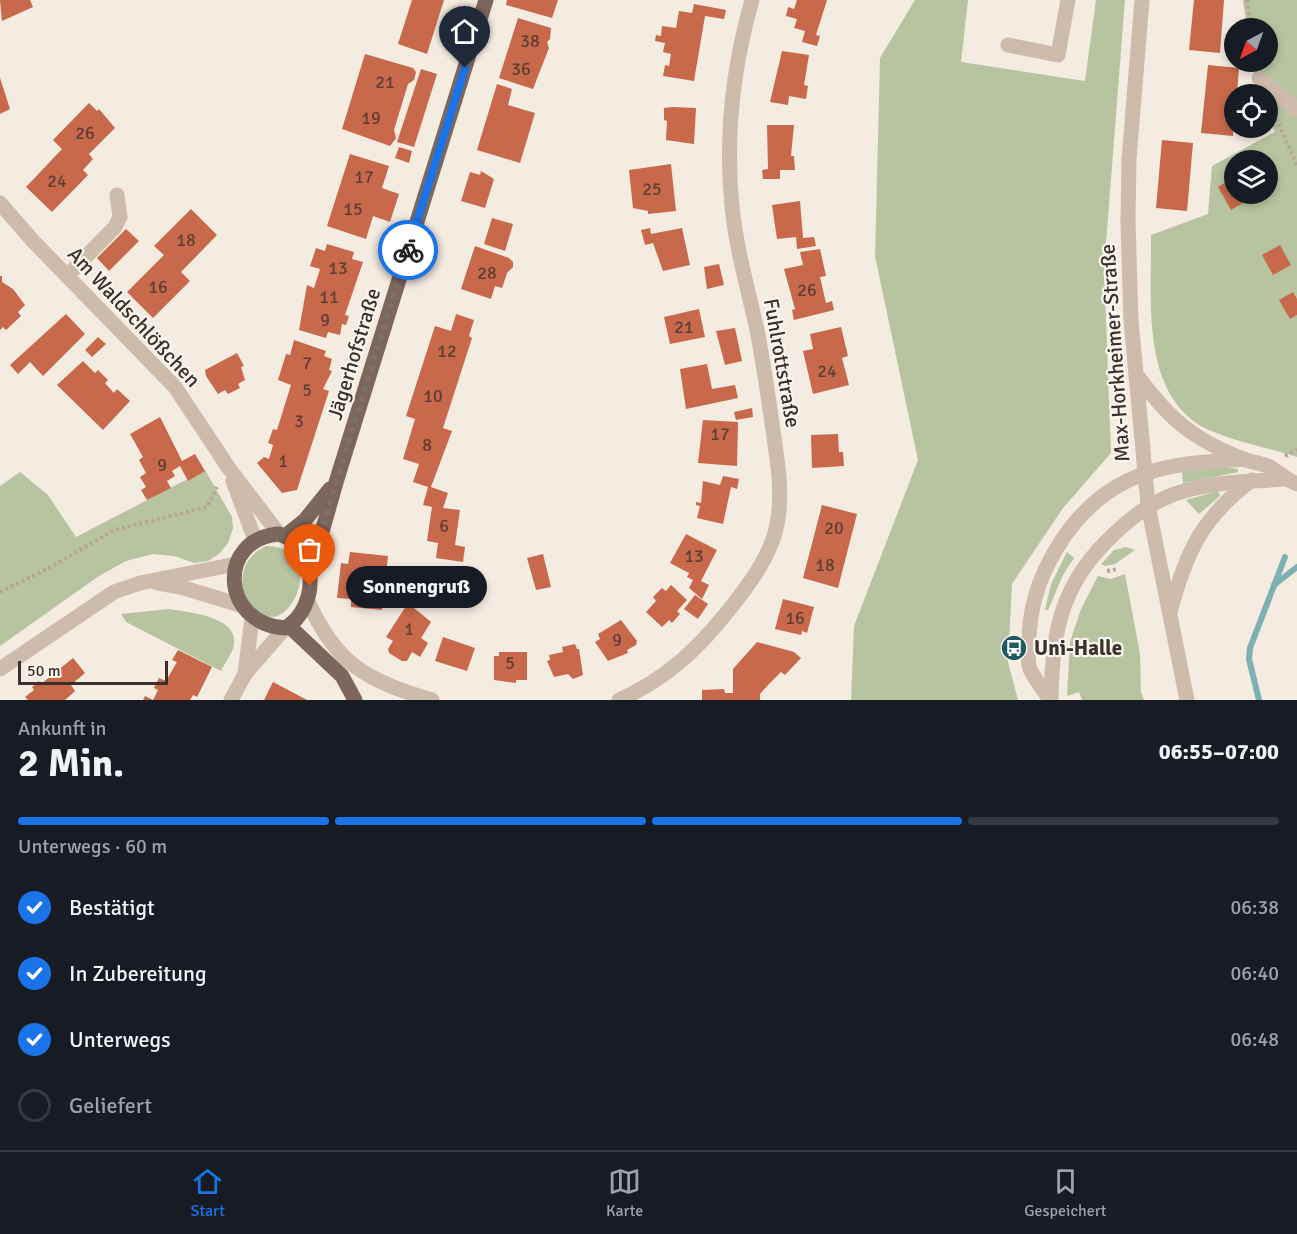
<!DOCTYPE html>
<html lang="de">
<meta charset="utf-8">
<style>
body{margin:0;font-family:Signika,sans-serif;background:#242831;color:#f1f3f6;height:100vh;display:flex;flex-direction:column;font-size:22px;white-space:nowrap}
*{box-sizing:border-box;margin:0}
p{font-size:20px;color:#9ea1a6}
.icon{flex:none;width:33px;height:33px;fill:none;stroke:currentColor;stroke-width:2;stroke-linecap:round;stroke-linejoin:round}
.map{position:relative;height:700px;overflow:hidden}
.details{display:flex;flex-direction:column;background:#171b24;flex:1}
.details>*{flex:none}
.needle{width:39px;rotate:221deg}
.tools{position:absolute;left:1224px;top:18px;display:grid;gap:12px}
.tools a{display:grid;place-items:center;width:54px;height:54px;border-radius:50%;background:#171b24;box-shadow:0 3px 9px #0003;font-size:30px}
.scale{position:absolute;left:18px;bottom:15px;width:150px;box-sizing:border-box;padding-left:6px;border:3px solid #3b302b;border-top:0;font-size:16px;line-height:21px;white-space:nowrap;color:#3b302b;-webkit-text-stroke:4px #fbf5ee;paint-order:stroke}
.pin{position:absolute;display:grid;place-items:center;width:51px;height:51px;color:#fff;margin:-62px -26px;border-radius:50% 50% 50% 0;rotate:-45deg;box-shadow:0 0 6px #0007}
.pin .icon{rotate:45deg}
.courier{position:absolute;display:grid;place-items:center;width:60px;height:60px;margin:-30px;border:4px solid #1a73e8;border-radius:50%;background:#fff;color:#222;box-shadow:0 2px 8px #0007}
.bubble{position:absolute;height:42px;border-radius:21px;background:#171b24;box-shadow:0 3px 9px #0003;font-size:20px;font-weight:700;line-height:42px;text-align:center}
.head em{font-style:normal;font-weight:700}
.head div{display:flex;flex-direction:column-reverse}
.head{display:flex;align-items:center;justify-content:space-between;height:102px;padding:0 18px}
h1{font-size:39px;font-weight:700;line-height:45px}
.bar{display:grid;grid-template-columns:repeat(4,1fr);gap:9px 6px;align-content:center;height:72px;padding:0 18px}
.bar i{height:8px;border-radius:4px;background:#363941}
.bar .current{background:#1a73e8}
.bar p{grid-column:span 4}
ol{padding:0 18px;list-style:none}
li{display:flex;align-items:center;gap:18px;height:66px}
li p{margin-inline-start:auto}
li .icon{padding:6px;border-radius:50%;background:#1a73e8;color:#fff;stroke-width:4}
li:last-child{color:#9ea1a6}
li i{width:33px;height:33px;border:3px solid #363941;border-radius:50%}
.dock{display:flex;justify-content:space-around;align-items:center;height:84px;border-top:2px solid #363941;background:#171b24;font-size:16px;color:#9ea1a6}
.dock a{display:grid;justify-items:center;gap:3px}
.dock .current{color:#1a73e8}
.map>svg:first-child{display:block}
</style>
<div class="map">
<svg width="1297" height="700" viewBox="0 0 1297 700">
<rect width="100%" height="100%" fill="#f4ebe1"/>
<g fill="#b8c4a0" fill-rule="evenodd">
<polygon points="915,0 968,0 961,62 1085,81 1096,0 1125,0 1104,268 1111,453 1063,508 1012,584 1008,662 1018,700 851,700 854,626 918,460 875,256 880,58"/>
<path d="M 1243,0 L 1297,0 L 1297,457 C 1269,448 1236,442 1209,430 C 1139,397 1152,299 1151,235 L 1208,214 L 1212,166 L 1275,132 L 1268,115 L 1268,94 L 1258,94 L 1257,91 L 1252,62 L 1268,62 L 1268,28 L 1247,28 ZM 1234,160 L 1268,160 L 1268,194 L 1234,194 Z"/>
<polygon points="1224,467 1238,469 1238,472 1183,483 1182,472"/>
<polygon points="205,470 232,517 233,528 228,543 219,554 208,561 194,563 174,556 153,554 126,561 99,576 0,646 0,486 20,472 48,495 76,537"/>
<polygon points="1218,491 1220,496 1199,514 1186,500"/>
<path d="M 266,546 C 334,547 285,654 250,604 C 235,581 243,557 266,546 Z"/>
<polygon points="1126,547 1135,550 1115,564 1105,566 1101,564 1114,550"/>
<polygon points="1067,552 1074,558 1063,575 1048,610 1045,610 1051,584"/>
<polygon points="1125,574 1140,654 1141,692 1144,700 1082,700 1079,692 1067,696 1070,642 1081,609 1098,576 1111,579"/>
<path d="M 168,609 C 187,612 239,616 234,645 C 232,654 224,664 221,671 L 126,622 L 121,614 Z"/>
</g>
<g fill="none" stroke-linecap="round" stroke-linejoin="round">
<g stroke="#7fb0b2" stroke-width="6">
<polyline points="1274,585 1297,567"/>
<polyline points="1259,700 1249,659 1250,648 1285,557"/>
</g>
</g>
<g fill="#c8694b">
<polygon points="0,0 30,0 33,7 2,21"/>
<polygon points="412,0 444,0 427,54 398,44"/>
<polygon points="507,0 558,0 552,18 506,5"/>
<polygon points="797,0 827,0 816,35 820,36 817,46 802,42 805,31 794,28 797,19 786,16 788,7 794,9"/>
<polygon points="1194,0 1224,0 1220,53 1189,50"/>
<polygon points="694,4 726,10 724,19 705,16 694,81 663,76 665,65 669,66 671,54 663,52 665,43 655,41 656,35 661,36 662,26 676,28 679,11 692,13"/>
<polygon points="518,18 551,28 550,39 547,42 549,48 533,89 499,78"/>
<polygon points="782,51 809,55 804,85 808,86 806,99 789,96 788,105 770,102"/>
<polygon points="365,54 413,68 416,72 414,80 408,84 394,130 396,138 390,146 342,129"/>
<polygon points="1208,65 1239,68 1237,94 1234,94 1233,136 1201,133"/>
<polygon points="421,69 437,74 414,147 397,142"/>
<polygon points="0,78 10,109 0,114"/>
<polygon points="497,84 512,89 508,105 535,113 520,163 477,150"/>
<polygon points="89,103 97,111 99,109 115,128 89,154 93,159 83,170 88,175 52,212 26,187 62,149 53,140"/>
<polygon points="673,107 696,108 694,144 666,140 667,121 664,120 664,108"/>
<polygon points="767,125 794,125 791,156 794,156 795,170 780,170 780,179 763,179 762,170 768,169"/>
<polygon points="1162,140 1193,143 1187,211 1156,208"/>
<polygon points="399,147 412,151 409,163 395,158"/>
<polygon points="350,154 389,166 382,188 399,194 390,222 373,216 366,239 327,226"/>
<polygon points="671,164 676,211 648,214 648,211 633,208 629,170"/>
<polygon points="481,171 494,179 485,208 461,201 470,172 480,175"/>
<polygon points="1234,177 1234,194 1251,194 1253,197 1231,210 1218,187"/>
<polygon points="800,201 803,238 814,237 816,246 797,249 796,237 777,239 772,205"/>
<polygon points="191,209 217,235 181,272 190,281 153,318 127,292 164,255 154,246"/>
<polygon points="492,218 513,224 505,251 484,244"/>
<polygon points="650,228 651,234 682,228 690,265 663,271 653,243 645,245 641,230"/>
<polygon points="126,229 139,241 109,271 97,258"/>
<polygon points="327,244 354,252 352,259 363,262 345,315 349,316 346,325 342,324 340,335 328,332 326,338 299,330 307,285 314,288 320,269 310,266 316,248 325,251"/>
<polygon points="1280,245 1291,265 1273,275 1262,255"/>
<polygon points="475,246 509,258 513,262 513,267 507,273 502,288 495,286 491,299 461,289"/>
<polygon points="820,249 826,276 820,277 826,303 832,301 834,310 794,320 792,310 795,309 784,269 803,265 800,252"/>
<polygon points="719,264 724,285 707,289 704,267"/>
<polygon points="0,276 2,276 2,282 13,289 25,305 18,312 21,316 6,330 3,327 0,330"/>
<polygon points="1293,292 1297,299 1297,315 1290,319 1279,300"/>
<polygon points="699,309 705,337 670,344 664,317"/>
<polygon points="66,314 85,334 43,376 30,362 18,374 10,365"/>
<polygon points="456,314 474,320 469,336 472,338 443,428 452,431 431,487 448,493 443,508 460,510 455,545 465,547 463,562 436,558 438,543 427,541 432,507 423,505 428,487 413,482 419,464 403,459 415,419 406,416 435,326 451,331"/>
<polygon points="841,327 848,356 842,358 849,385 813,394 803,351 813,349 810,334"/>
<polygon points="735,328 742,361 725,365 716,331"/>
<polygon points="98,337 106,344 92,357 85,350"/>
<polygon points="294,340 326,351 324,356 332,359 329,370 332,371 323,389 329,391 297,490 282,493 257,463 264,457 269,459 273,445 268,443 273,429 277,430 291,385 278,380 286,354 290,355"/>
<polygon points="237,353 244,366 241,367 245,380 238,384 240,388 228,394 225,390 218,394 206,376 205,370"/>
<polygon points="83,361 95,373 98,370 108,380 105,383 114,393 117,389 130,401 103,430 57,385"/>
<polygon points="707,364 712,389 735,385 738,398 686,409 680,369"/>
<polygon points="752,408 753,417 736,420 734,412"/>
<polygon points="160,417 182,461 195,454 205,471 188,481 180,466 172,471 175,476 167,481 171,488 147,500 141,490 146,487 140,477 146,473 139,460 143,457 130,434"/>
<polygon points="703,420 738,422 737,466 698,463"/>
<polygon points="838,434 839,452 843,452 844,466 812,468 811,435"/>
<polygon points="723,476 739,479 737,489 731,487 723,524 697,518 700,506 696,505 696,502 701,503 703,481 720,485"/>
<polygon points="822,505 857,514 838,588 803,578"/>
<polygon points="686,534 717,550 701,581 709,585 702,599 689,588 693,580 687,577 689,573 670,563"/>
<polygon points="350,552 388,556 382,610 351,607 351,599 337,598 341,563 348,564"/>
<polygon points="543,554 551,587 536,590 527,558"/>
<polygon points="671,585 687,600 677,611 680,614 672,623 669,620 662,627 646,612 656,601 653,597 662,588 666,591"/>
<polygon points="695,595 708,604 698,619 684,609"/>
<polygon points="783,599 814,607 807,633 802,631 801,635 775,629"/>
<polygon points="408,603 431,622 421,638 428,643 420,657 412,652 407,661 402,661 389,653 388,649 393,641 386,637"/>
<polygon points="621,620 637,641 636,645 627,650 628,653 608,661 595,642 600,639 598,634"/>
<polygon points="443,637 475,648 467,671 435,661"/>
<polygon points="757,642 794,652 801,658 785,675 781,672 769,684 760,694 760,700 702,700 702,690 724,689 725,693 733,693 733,669"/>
<polygon points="575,644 577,649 579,649 583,675 573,679 568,674 554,677 547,661 550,660 549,655 563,652 562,647"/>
<polygon points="178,650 212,667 197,697 193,695 190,700 143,700 145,696 153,700 158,690 154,688 159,678 166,681 177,662 172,660"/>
<polygon points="499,652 527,652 527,680 516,680 516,683 494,680 494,656 499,656"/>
<polygon points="73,658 85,673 71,685 75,691 65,700 28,700 25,697 34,690 32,687 39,681 41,684"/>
<polygon points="273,682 307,700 264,700"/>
</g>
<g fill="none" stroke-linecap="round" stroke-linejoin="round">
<g stroke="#b9a596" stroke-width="4" stroke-dasharray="3 3" stroke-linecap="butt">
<polyline points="1247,0 1251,28"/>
<polyline points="1274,113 1297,165"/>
<polyline points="1285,456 1297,449"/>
<polyline points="1107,571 1118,569"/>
<polyline points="0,592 49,568 114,530 207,507 217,487"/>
</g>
<g stroke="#cdbbac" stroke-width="15">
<polyline points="1142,0 1129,159 1128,222 1131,320 1148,505 1187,700"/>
<polyline points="1008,45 1058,55 1068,0"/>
<polyline points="1259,78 1297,110"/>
<polyline points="0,203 33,241 175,387 228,467 279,534"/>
<polyline points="67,276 115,227 120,217 117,195"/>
<path d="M 1136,374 C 1169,419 1191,438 1243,459 C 1251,462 1262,463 1270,467 C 1279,472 1286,480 1297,484"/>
<polyline points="233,481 255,540"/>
<polyline points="157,583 184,588 240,605"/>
<path d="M 307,599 C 336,665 366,680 432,700"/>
<path d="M 1170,612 C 1186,553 1201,518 1252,480"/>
<polyline points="0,669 114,592 140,583 236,564"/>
<polyline points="245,674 252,618"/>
<polyline points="231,700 245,674 285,628"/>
<path d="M 619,700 C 662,681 694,653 724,616 C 746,589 773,555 778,519 C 782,492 778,464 774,437 C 769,402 764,366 757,330 C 748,289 736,248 732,206 C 725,137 733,67 752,0"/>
<path d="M 1050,700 C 1044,690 1035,680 1030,669 C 1027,662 1029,650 1029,642 C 1029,579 1070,509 1127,481 C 1163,463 1204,462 1244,459"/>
<path d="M 1051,700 C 1052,631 1061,583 1114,534 C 1135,514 1156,499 1184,491 C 1217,481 1250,482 1284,479"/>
</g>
<g stroke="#7d675c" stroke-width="15">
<path d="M 279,534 C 320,547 319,609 285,628 C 221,624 216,539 279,534 Z"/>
<polyline points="285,536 305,520 330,489"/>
<polyline points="310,574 337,479 486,0"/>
<polyline points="289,626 342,676 355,700"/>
</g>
</g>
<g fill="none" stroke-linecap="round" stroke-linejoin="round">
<polyline stroke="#7c716b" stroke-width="6" stroke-dasharray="0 10.8" points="310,586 310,574 337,479 408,250"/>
<polyline stroke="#1a73e8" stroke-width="8" points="408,250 465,68"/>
</g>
<defs>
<g id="bus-disc" transform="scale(1.35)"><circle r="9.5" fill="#1f5a5e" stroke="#fbf5ee"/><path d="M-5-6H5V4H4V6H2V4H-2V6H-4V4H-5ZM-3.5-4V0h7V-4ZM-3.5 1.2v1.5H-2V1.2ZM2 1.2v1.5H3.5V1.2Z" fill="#fff"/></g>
</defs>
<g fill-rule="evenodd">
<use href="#bus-disc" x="1014" y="648"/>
</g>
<g text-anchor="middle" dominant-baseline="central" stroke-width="4.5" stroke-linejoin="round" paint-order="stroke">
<g font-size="18" fill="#5e3e33">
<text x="530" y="41">38</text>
<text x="521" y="69">36</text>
<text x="385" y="82">21</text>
<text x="371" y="118">19</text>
<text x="85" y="133">26</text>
<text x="364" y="177">17</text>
<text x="57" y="181">24</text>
<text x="652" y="189">25</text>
<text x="353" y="209">15</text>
<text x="186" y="240">18</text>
<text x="338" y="268">13</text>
<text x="487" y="273">28</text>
<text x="158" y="287">16</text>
<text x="807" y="290">26</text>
<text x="329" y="297">11</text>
<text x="325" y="320">9</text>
<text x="684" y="327">21</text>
<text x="447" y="351">12</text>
<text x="307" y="363">7</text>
<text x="827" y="371">24</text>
<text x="307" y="390">5</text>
<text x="433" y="396">10</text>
<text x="299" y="421">3</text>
<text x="720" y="434">17</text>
<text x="427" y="445">8</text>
<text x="283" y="461">1</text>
<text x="162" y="465">9</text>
<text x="444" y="526">6</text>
<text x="834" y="528">20</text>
<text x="694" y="556">13</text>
<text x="825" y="565">18</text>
<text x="795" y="618">16</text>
<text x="409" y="629">1</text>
<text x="617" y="640">9</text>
<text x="510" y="663">5</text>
</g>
<g font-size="21" fill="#3b302b" stroke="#fbf5ee">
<text transform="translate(134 317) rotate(47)">Am Waldschlößchen</text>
<text transform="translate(1115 353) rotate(-94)">Max-Horkheimer-Straße</text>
<text transform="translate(354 354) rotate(-73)">Jägerhofstraße</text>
<text transform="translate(782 363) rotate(80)">Fuhlrottstraße</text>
</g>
<g font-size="21" font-weight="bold" fill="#3b302b" stroke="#fbf5ee" text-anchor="start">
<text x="1034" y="648">Uni-Halle</text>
</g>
</g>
</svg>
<div class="tools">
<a><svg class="needle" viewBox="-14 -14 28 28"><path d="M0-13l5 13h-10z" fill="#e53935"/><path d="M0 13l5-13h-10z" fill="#9ea1a6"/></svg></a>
<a><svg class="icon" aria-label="locate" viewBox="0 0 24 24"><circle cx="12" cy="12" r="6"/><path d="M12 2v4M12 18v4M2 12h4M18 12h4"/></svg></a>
<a><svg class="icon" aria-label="layers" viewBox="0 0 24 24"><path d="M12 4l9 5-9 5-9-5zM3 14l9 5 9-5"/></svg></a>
</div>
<div class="scale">50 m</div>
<div class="pin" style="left:310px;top:586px;background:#ea580c"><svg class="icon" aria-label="bag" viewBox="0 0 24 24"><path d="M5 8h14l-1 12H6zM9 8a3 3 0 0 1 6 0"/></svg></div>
<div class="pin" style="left:465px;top:68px;background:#1f2937"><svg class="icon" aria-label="home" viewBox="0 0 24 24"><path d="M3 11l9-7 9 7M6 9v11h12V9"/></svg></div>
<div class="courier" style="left:408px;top:250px"><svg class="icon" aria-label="bike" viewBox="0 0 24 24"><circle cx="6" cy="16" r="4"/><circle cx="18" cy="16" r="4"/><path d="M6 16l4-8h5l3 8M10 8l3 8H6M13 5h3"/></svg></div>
<div class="bubble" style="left:346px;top:566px;width:141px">Sonnengruß</div>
</div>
<section class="details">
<div class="head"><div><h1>2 Min.</h1><p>Ankunft in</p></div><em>06:55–07:00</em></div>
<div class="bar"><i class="current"></i><i class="current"></i><i class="current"></i><i></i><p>Unterwegs · 60 m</p></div>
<ol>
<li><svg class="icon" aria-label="check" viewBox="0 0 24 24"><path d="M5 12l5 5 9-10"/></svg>Bestätigt<p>06:38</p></li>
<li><svg class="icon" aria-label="check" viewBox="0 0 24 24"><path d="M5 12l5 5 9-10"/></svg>In Zubereitung<p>06:40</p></li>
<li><svg class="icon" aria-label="check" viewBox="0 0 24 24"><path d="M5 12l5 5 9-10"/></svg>Unterwegs<p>06:48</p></li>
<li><i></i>Geliefert</li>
</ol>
</section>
<nav class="dock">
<a class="current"><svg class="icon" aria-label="home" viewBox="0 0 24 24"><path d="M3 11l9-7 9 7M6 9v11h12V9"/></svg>Start</a>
<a><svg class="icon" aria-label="map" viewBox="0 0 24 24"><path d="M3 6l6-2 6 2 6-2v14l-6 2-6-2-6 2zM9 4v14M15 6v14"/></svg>Karte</a>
<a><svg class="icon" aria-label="saved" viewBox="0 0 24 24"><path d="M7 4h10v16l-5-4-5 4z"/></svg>Gespeichert</a>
</nav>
